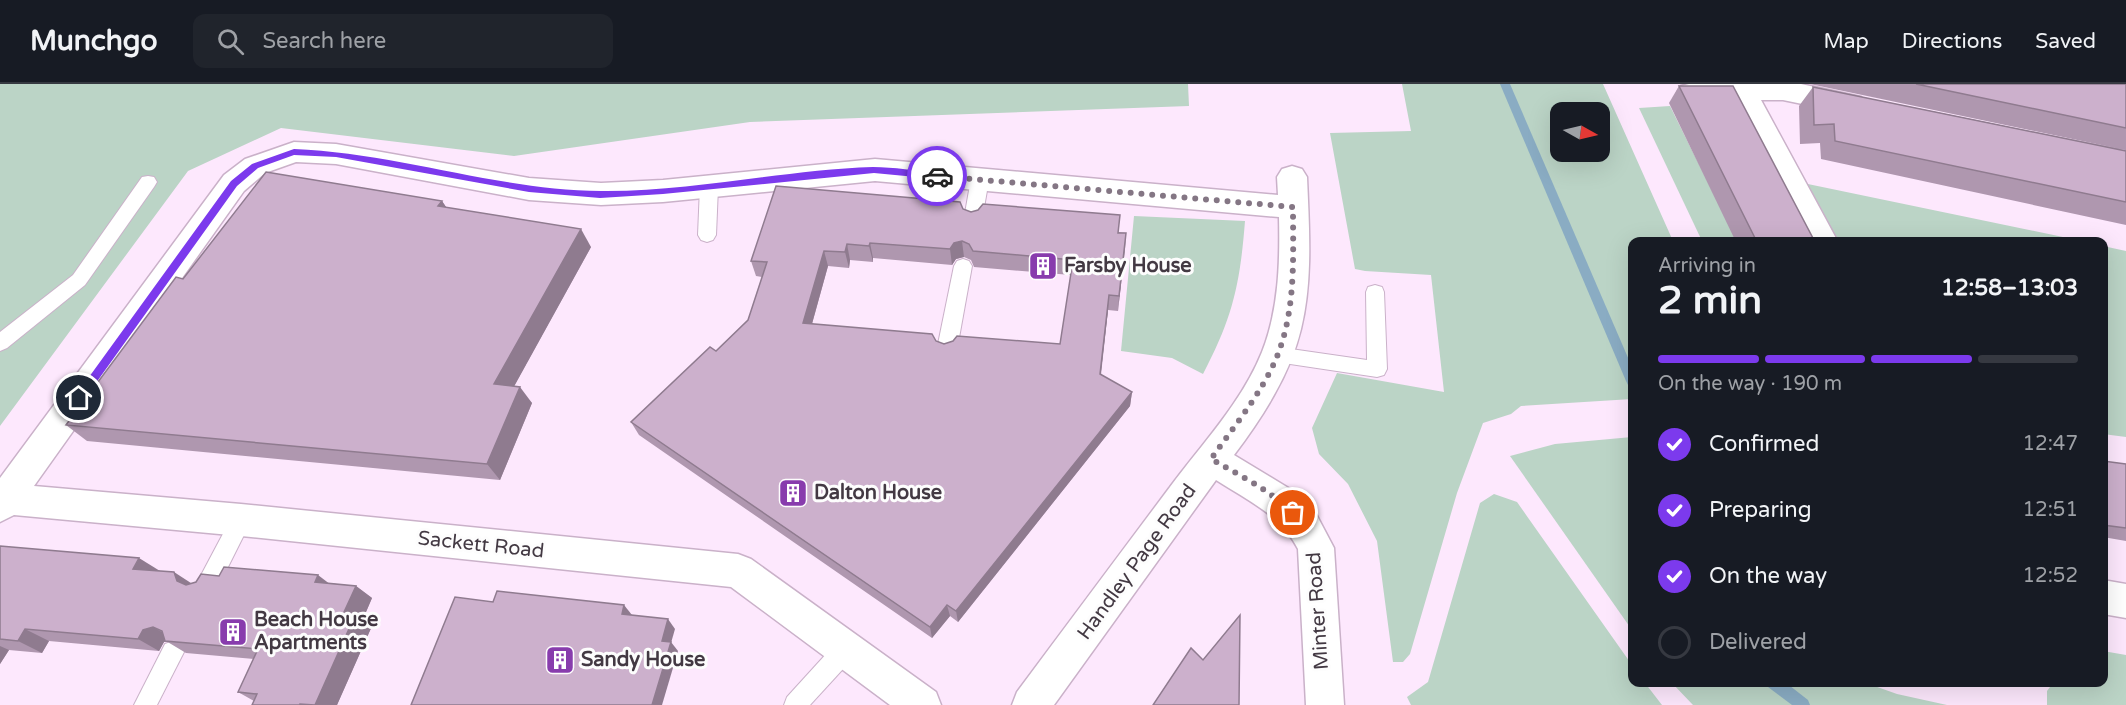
<!DOCTYPE html>
<meta charset="utf-8">
<style>
body{margin:0;font-family:"Varela Round",sans-serif;background:#20242c;color:#f1f3f6;height:100vh;display:flex;flex-direction:column;font-size:22px;white-space:nowrap}
*{box-sizing:border-box;margin:0}
p{font-size:20px;color:#9ea1a6}
.icon{flex:none;width:33px;height:33px;fill:none;stroke:currentColor;stroke-width:2;stroke-linecap:round;stroke-linejoin:round}
.map{position:relative;flex:1;overflow:hidden}
.panel{position:absolute;left:1628px;top:153px;width:480px;height:450px;display:flex;flex-direction:column;background:#171b24;border-radius:12px;box-shadow:0 6px 24px #0002}
.panel>*{flex:none}
.needle{width:39px;rotate:98deg}
.fabs{position:absolute;left:1550px;top:18px;display:grid;gap:12px}
.fabs a{display:grid;place-items:center;width:60px;height:60px;border-radius:12px;background:#171b24;box-shadow:0 6px 24px #0002;font-size:30px}
.pin{position:absolute;display:grid;place-items:center;width:51px;height:51px;color:#fff;margin:-26px;border:3px solid #fff;border-radius:50%;box-shadow:0 2px 6px #0007}
.courier{position:absolute;display:grid;place-items:center;width:60px;height:60px;margin:-30px;border:4px solid #7c3aed;border-radius:50%;background:#fff;color:#222;box-shadow:0 2px 8px #0007}
.summary em{font-style:normal;font-weight:700}
.summary div{display:flex;flex-direction:column-reverse}
.summary{display:flex;align-items:center;justify-content:space-between;height:102px;padding:0 30px}
h1{font-size:39px;font-weight:700;line-height:45px}
.bar{display:grid;grid-template-columns:repeat(4,1fr);gap:9px 6px;align-content:center;height:72px;padding:0 30px}
.bar i{height:8px;border-radius:4px;background:#363941}
.bar .active{background:#7c3aed}
.bar p{grid-column:span 4}
ol{padding:0 30px;list-style:none}
li{display:flex;align-items:center;gap:18px;height:66px}
li p{margin-inline-start:auto}
li .icon{padding:6px;border-radius:50%;background:#7c3aed;color:#fff;stroke-width:4}
li:last-child{color:#9ea1a6}
li i{width:33px;height:33px;border:3px solid #363941;border-radius:50%}
header{display:flex;align-items:center;gap:36px;box-sizing:border-box;height:84px;padding:0 30px;background:#171b24;border-bottom:2px solid #363941}
header strong{font-size:28px}
nav{display:flex;gap:33px;margin-inline-start:auto;font-size:21px}
.search{width:420px;height:54px;background:#20242c;display:flex;align-items:center;gap:15px;box-sizing:border-box;padding:0 21px;border-radius:12px;color:#9ea1a6;font-size:22px}
.map>svg:first-child{display:block}
</style>
<header>
<strong>Munchgo</strong>
<div class="search"><svg class="icon" aria-label="search" viewBox="0 0 24 24"><circle cx="10" cy="10" r="6"/><path d="M15 15l6 6"/></svg>Search here</div>
<nav><a>Map</a><a>Directions</a><a>Saved</a></nav>
</header>
<div class="map">
<svg width="2126" height="621" viewBox="0 0 2126 621">
<rect width="100%" height="100%" fill="#fde8fd"/>
<g fill="#bbd4c6" fill-rule="evenodd">
<polygon points="0,0 1188,0 1189,22 750,38 514,72 281,44 188,87 0,342"/>
<path d="M 1402,0 L 1603,0 L 1673,157 L 1632,158 L 1632,315 L 1521,322 L 1511,330 L 1483,339 L 1457,409 L 1410,570 L 1403,578 L 1393,578 L 1377,457 L 1348,400 L 1319,370 L 1312,344 L 1337,289 L 1444,308 L 1431,191 L 1365,187 L 1355,185 L 1330,49 L 1411,47 ZM 1560,28 L 1599,28 L 1599,68 L 1560,68 Z"/>
<polygon points="1670,22 1737,157 1702,157 1639,24"/>
<polygon points="1803,99 2082,157 1836,157"/>
<path d="M 1134,132 L 1245,137 C 1240,200 1233,233 1203,290 L 1172,274 L 1121,267 Z"/>
<polygon points="2103,162 2126,167 2126,353 2103,350"/>
<polygon points="1632,353 1632,546 1510,372 1555,360"/>
<polygon points="1494,410 1517,418 1632,581 1632,598 1645,599 1662,621 1411,621 1407,613 1428,598 1480,419"/>
<polygon points="2103,567 2126,571 2126,621 2047,621 2047,607 2053,599 2103,598"/>
<polygon points="1672,599 1866,599 1897,610 1947,621 1693,621"/>
</g>
<g fill="none" stroke-linecap="round" stroke-linejoin="round">
<g fill="#8aacc3" fill-rule="evenodd">
<polygon points="1500,0 1510,0 1632,283 1632,302 1628,301 1626,297"/>
<polygon points="1766,598 1785,598 1808,616 1810,621 1792,621 1768,603"/>
</g>
<g stroke="#cab1c9" stroke-width="2">
<g id="service">
<polygon points="980,89 986,91 989,95 982,135 979,140 973,142 967,140 964,135 971,95 974,91"/>
<polygon points="148,92 154,93 157,98 154,103 85,201 7,264 0,267 0,248 73,191 142,93"/>
<polygon points="709,97 715,98 718,103 716,151 713,156 707,158 701,156 698,151 700,103 703,98"/>
<polygon points="963,175 969,177 972,182 957,265 954,270 947,273 940,270 937,265 954,182 957,177"/>
<polygon points="1375,201 1382,203 1384,208 1387,285 1384,291 1377,293 1270,277 1267,271 1270,265 1277,263 1367,276 1366,208 1368,203"/>
<polygon points="241,427 248,429 251,436 248,443 215,509 207,512 199,509 196,502 199,495 234,429"/>
<polygon points="846,554 854,557 857,565 854,573 810,621 784,621 787,613 838,557"/>
<polygon points="173,557 181,560 184,568 157,621 134,621 165,560"/>
</g>
</g>
<g stroke="#cab1c9" stroke-width="3">
<g id="minor">
<polygon points="1689,0 1801,0 1861,13 1865,20 1861,27 1851,30 1783,16 1761,16 1838,158 1808,158 1734,17 1691,19 1681,16 1677,9 1681,2"/>
<path d="M 294,58 L 336,60 L 529,94 L 601,99 L 663,96 L 875,75 L 1278,111 L 1277,93 L 1282,85 L 1292,82 L 1302,85 L 1307,93 C 1309,143 1313,196 1301,245 C 1290,291 1262,334 1234,371 L 1295,408 L 1315,428 L 1334,464 L 1344,621 L 1306,621 L 1298,465 C 1281,431 1247,416 1216,396 L 1054,621 L 1012,621 L 1017,608 C 1068,539 1119,471 1170,403 C 1202,360 1242,318 1262,268 C 1279,225 1280,178 1279,133 L 875,97 L 663,118 L 601,121 L 529,116 L 336,80 L 296,78 L 265,89 L 244,107 L 34,402 L 241,420 L 738,470 L 751,475 L 936,608 L 941,621 L 890,621 L 731,503 L 241,452 L 14,431 L 0,438 L 0,394 L 224,91 L 245,75 Z"/>
<polygon points="2103,496 2126,500 2126,534 2103,530"/>
</g>
</g>
<use href="#service" fill="#fff" fill-rule="evenodd"/>
<use href="#minor" fill="#fff" fill-rule="evenodd"/>
</g>
<g fill="#af97af" fill-rule="evenodd">
<polygon points="1810,0 2126,0 2126,141 1821,75 1820,59 1800,60 1799,22 1813,3 2125,66"/>
<polygon points="1679,2 1815,158 1736,158 1669,19"/>
<polygon points="442,117 446,123 591,163 514,302 532,319 500,396 87,357 66,341 183,195"/>
<path d="M 963,125 L 971,128 L 1126,149 L 1118,227 L 1108,226 L 1101,291 L 1132,308 L 1130,322 L 958,538 L 950,532 L 932,554 L 639,351 L 631,338 L 716,267 L 748,236 L 762,193 L 756,192 L 751,177 ZM 964,173 L 971,176 L 974,183 L 1071,191 L 1060,260 L 944,260 L 936,257 L 812,240 L 828,182 L 849,184 L 850,176 L 873,178 L 873,174 L 952,181 L 956,175 Z"/>
<polygon points="2103,377 2126,380 2126,457 2103,453"/>
<polygon points="0,462 158,487 192,500 328,499 356,502 372,514 363,535 372,542 337,621 252,621 254,617 238,608 254,575 186,569 166,557 164,558 159,567 49,557 42,569 9,566 0,580"/>
</g>
<g fill="#8f7b8f">
<polygon points="442,117 454,135 438,122"/>
<polygon points="581,145 591,163 506,317 494,300"/>
<polygon points="1126,149 1125,165 1118,227 1119,212"/>
<polygon points="962,157 964,173 956,175 952,181 950,165 954,159"/>
<polygon points="870,159 873,174 873,178 869,162"/>
<polygon points="847,160 850,176 849,184 845,168"/>
<polygon points="824,167 828,182 808,254 803,239"/>
<polygon points="1109,211 1108,226 1099,304 1100,290"/>
<polygon points="520,303 532,319 500,396 487,380"/>
<polygon points="1132,308 1130,322 958,538 956,527"/>
<polygon points="139,474 160,487 133,485"/>
<polygon points="174,488 194,501 197,510 177,497"/>
<polygon points="318,491 335,504 315,498"/>
<polygon points="356,502 372,514 363,535 372,542 337,621 315,621 344,528"/>
<polygon points="624,521 632,531 622,530"/>
<polygon points="947,521 950,532 932,554 930,543"/>
<polygon points="668,535 675,545 669,566 662,557"/>
<polygon points="153,543 174,555 164,558 159,567 138,555 143,546"/>
<polygon points="25,545 49,557 42,569 18,557"/>
<polygon points="671,558 678,567 662,621 652,621"/>
<polygon points="0,562 9,566 0,580"/>
</g>
<g fill="#ccb0cc" stroke="#8f7b8f" stroke-width="1.5" fill-rule="evenodd">
<polygon points="1916,0 2126,0 2126,44"/>
<polygon points="1679,2 1733,2 1815,158 1757,158"/>
<polygon points="1813,3 2126,67 2126,118 1835,57 1834,40 1814,41"/>
<polygon points="266,88 442,117 438,122 581,145 494,300 520,303 487,380 66,341 176,193 183,195"/>
<path d="M 776,102 L 960,118 L 963,125 L 971,128 L 978,126 L 983,120 L 1120,131 L 1118,149 L 1126,149 L 1119,212 L 1109,211 L 1100,290 L 1132,308 L 956,527 L 947,521 L 930,543 L 631,338 L 710,263 L 716,267 L 748,236 L 767,178 L 751,177 ZM 962,157 L 969,160 L 973,167 L 1073,176 L 1060,260 L 957,252 L 953,257 L 944,260 L 936,257 L 932,250 L 803,239 L 824,167 L 845,168 L 847,160 L 869,162 L 870,159 L 950,165 L 954,159 Z"/>
<polygon points="2103,377 2126,380 2126,444 2103,441"/>
<polygon points="0,462 139,474 133,485 174,488 177,497 186,501 196,498 201,490 219,492 224,483 318,491 315,498 356,502 344,528 356,529 315,621 300,620 300,621 252,621 257,610 238,608 258,565 165,557 162,547 153,543 143,546 138,555 25,545 18,557 0,555"/>
<polygon points="497,507 624,521 622,530 668,535 662,557 671,558 652,621 411,621 455,513 493,518"/>
<polygon points="1240,531 1239,621 1153,621 1191,564 1203,576"/>
</g>
<path fill="#7c3aed" d="M 294,65 C 397,69 497,106 601,107 C 692,108 782,86 873,83 C 894,83 916,87 937,89 L 941,92 L 937,95 L 874,89 L 663,110 L 600,114 L 529,108 L 336,73 L 294,71 L 258,84 L 237,102 L 83,317 L 76,317 L 76,311 L 231,97 L 252,80 Z"/>
<g fill="none" stroke-linecap="round" stroke-linejoin="round">
<path stroke="#847684" stroke-width="6" stroke-dasharray="0 10.8" d="M 937,92 L 1293,123 C 1293,172 1296,223 1278,270 C 1263,308 1234,342 1211,375 C 1239,391 1270,406 1293,429"/>
</g>
<defs>
<g id="building-square" transform="scale(1.5)"><rect x="-9" y="-9" width="18" height="18" rx="4" fill="#883cad" stroke="#fdfdfd"/><path d="M-4-6H4V6H1V3H-1V6H-4ZM-2.5-4.3h1.7v1.8h-1.7ZM.8-4.3h1.7v1.8H.8ZM-2.5-1h1.7V.8h-1.7ZM.8-1h1.7V.8H.8Z" fill="#fff"/></g>
</defs>
<g fill-rule="evenodd">
<use href="#building-square" x="1043" y="182"/>
<use href="#building-square" x="793" y="409"/>
<use href="#building-square" x="233" y="548"/>
<use href="#building-square" x="560" y="576"/>
</g>
<g text-anchor="middle" dominant-baseline="central" stroke-width="6" stroke-linejoin="round" paint-order="stroke">
<g font-size="20" font-weight="bold" fill="#433943" stroke="#fdfdfd" text-anchor="start">
<text x="1064" y="182">Farsby House</text>
<text x="814" y="409">Dalton House</text>
<text x="254" y="536">Beach House<tspan x="254" dy="23">Apartments</tspan></text>
<text x="581" y="576">Sandy House</text>
</g>
<g font-size="20" fill="#433943" stroke="#fdfdfd">
<text transform="translate(481 461) rotate(6)">Sackett Road</text>
<text transform="translate(1137 478) rotate(-54)">Handley Page Road</text>
<text transform="translate(1318 527) rotate(-94)">Minter Road</text>
</g>
</g>
</svg>
<div class="fabs">
<a><svg class="needle" viewBox="-14 -14 28 28"><path d="M0-13l5 13h-10z" fill="#e53935"/><path d="M0 13l5-13h-10z" fill="#9ea1a6"/></svg></a>
</div>
<div class="pin" style="left:1293px;top:429px;background:#ea580c"><svg class="icon" aria-label="bag" viewBox="0 0 24 24"><path d="M5 8h14l-1 12H6zM9 8a3 3 0 0 1 6 0"/></svg></div>
<div class="pin" style="left:79px;top:314px;background:#1f2937"><svg class="icon" aria-label="home" viewBox="0 0 24 24"><path d="M3 11l9-7 9 7M6 9v11h12V9"/></svg></div>
<div class="courier" style="left:937px;top:92px"><svg class="icon" aria-label="car" viewBox="0 0 24 24"><path d="M5 17H2v-5l4-1 3-4h7l3 4 3 1v5h-3M9 17h6M6 11h13"/><circle cx="7" cy="17" r="2"/><circle cx="17" cy="17" r="2"/></svg></div>
<section class="panel">
<div class="summary"><div><h1>2 min</h1><p>Arriving in</p></div><em>12:58–13:03</em></div>
<div class="bar"><i class="active"></i><i class="active"></i><i class="active"></i><i></i><p>On the way · 190 m</p></div>
<ol>
<li><svg class="icon" aria-label="check" viewBox="0 0 24 24"><path d="M5 12l5 5 9-10"/></svg>Confirmed<p>12:47</p></li>
<li><svg class="icon" aria-label="check" viewBox="0 0 24 24"><path d="M5 12l5 5 9-10"/></svg>Preparing<p>12:51</p></li>
<li><svg class="icon" aria-label="check" viewBox="0 0 24 24"><path d="M5 12l5 5 9-10"/></svg>On the way<p>12:52</p></li>
<li><i></i>Delivered</li>
</ol>
</section>
</div>
